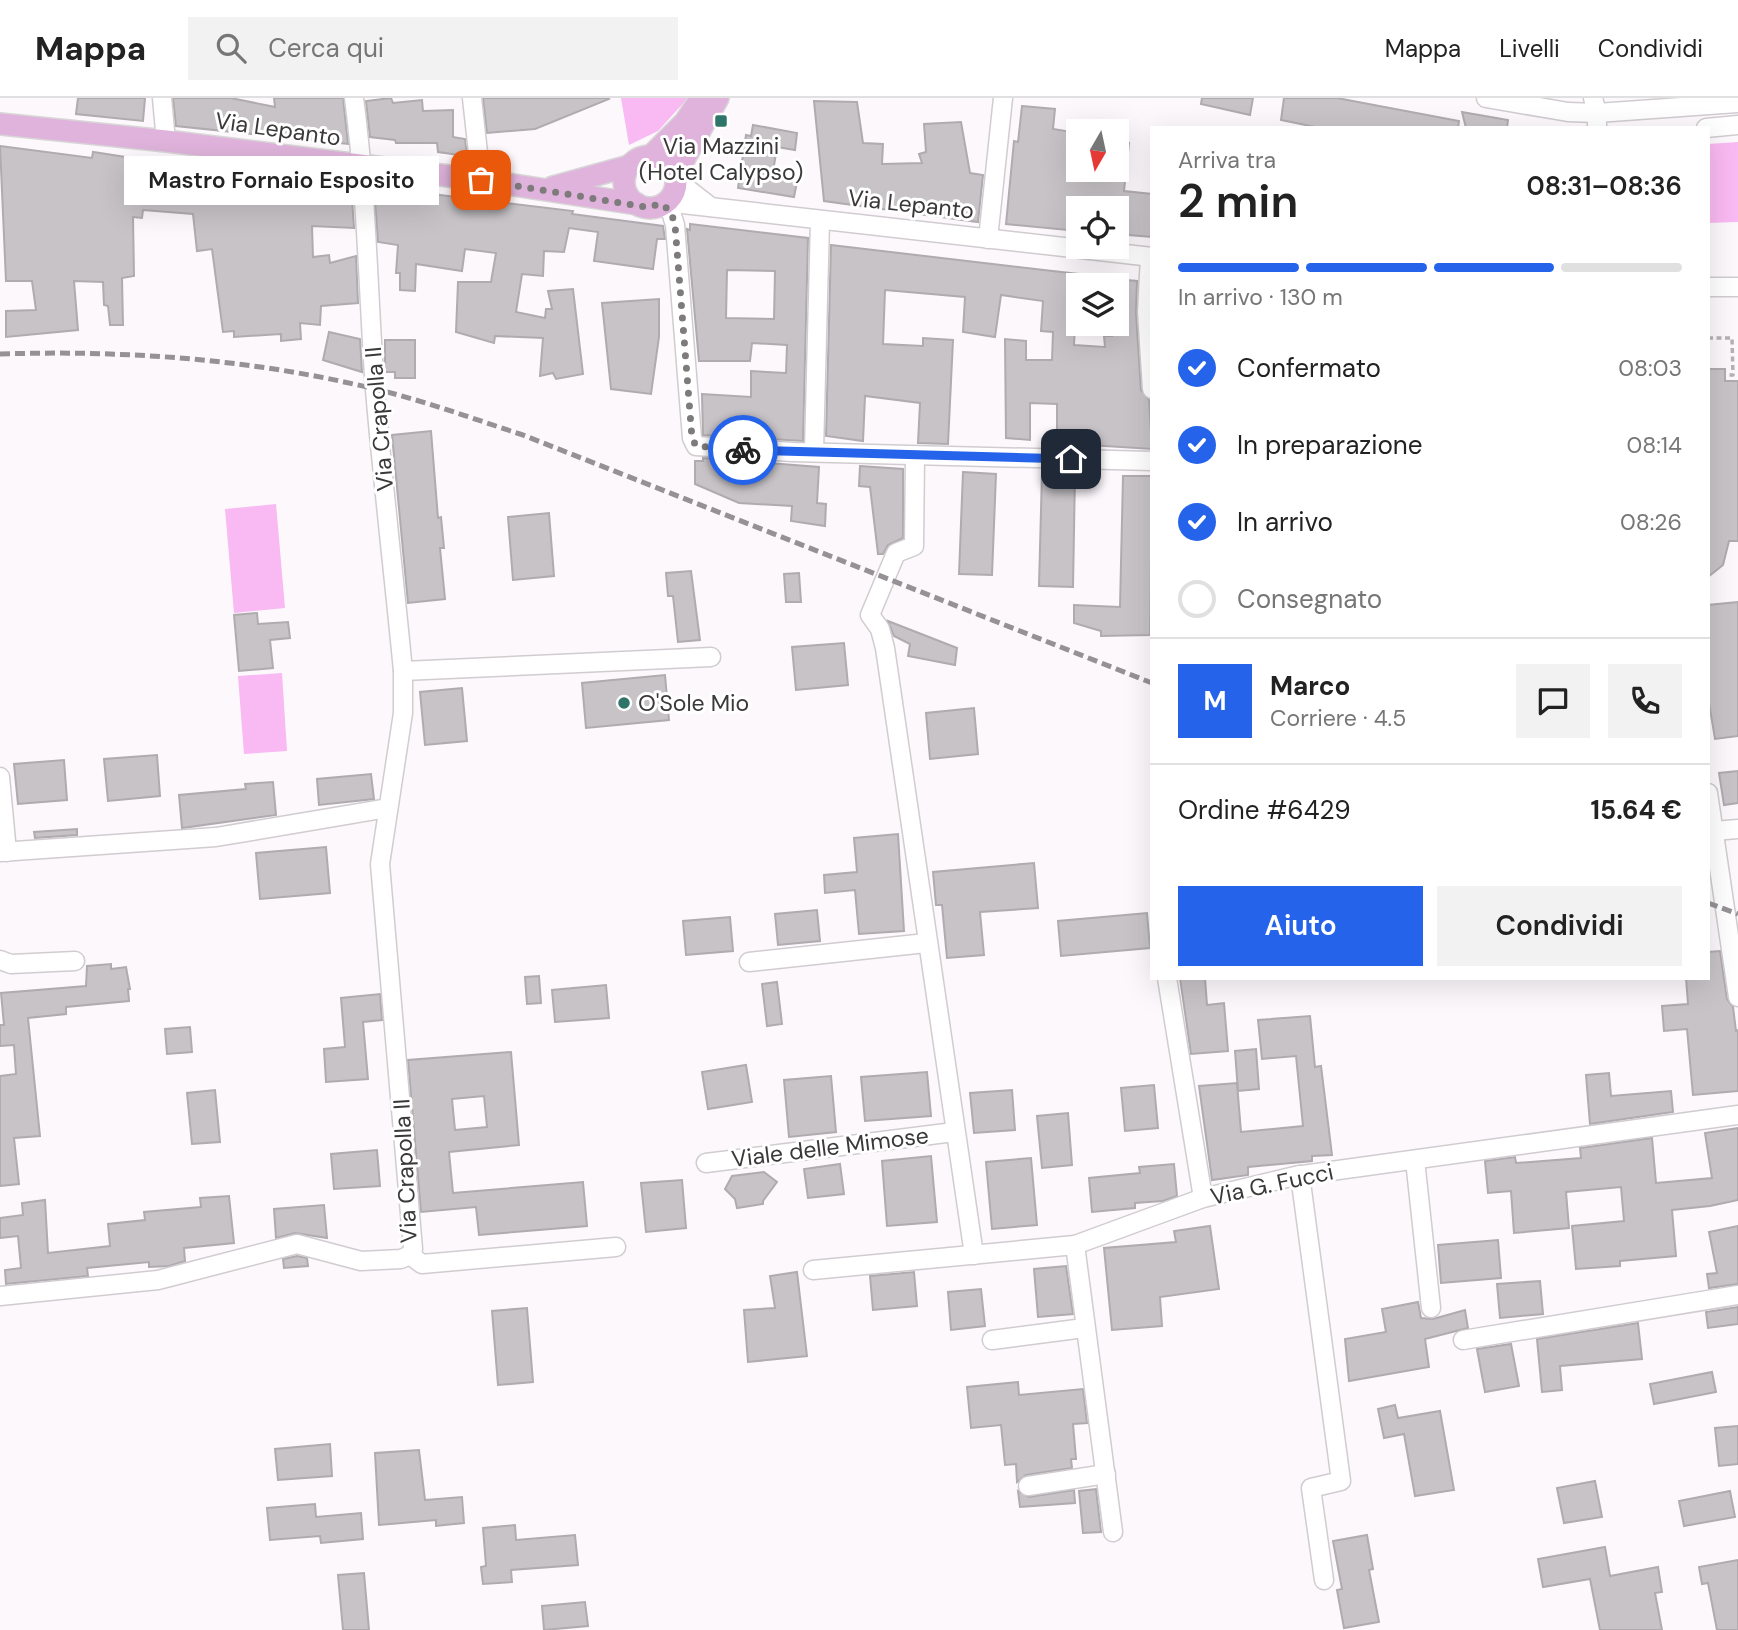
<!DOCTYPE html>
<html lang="it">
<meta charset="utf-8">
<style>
body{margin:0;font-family:"DM Sans",sans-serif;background:#f2f2f2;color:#222;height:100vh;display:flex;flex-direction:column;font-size:26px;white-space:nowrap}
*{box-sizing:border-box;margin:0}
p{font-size:23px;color:#767676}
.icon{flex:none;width:38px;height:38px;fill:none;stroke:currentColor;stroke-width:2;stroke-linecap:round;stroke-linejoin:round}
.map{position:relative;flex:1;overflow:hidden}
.details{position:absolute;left:1150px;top:28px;width:560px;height:854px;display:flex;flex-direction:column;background:#fff;border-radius:0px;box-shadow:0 7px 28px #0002}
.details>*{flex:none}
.needle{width:46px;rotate:189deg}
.controls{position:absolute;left:1066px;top:21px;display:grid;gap:14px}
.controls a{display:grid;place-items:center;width:63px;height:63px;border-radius:0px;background:#fff;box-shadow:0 7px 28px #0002;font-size:35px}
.pin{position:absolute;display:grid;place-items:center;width:60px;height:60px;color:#fff;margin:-30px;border-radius:14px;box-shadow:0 4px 10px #0006}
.courier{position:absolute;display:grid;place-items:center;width:70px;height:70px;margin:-35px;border:5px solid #2563eb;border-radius:50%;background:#fff;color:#222;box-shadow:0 2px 9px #0007}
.bubble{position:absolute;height:49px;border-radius:0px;background:#fff;box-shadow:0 7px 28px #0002;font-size:23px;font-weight:600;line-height:49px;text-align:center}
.head em{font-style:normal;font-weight:600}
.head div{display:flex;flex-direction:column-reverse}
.head{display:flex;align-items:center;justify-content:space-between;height:119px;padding:0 28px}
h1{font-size:46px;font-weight:600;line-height:52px}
.bar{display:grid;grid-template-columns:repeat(4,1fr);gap:10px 7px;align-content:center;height:84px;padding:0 28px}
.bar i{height:9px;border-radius:5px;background:#e0e0e0}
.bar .on{background:#2563eb}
.bar p{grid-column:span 4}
.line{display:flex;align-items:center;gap:18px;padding:0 28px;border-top:2px solid #e0e0e0}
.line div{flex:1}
.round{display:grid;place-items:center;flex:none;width:74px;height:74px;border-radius:0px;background:#f2f2f2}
ol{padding:0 28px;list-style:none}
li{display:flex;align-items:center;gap:21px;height:77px}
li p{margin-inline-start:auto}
li .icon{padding:7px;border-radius:50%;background:#2563eb;color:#fff;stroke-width:4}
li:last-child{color:#767676}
li i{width:38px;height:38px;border:4px solid #e0e0e0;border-radius:50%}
.primary-button{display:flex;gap:14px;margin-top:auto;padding:14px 28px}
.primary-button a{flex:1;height:80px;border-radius:0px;background:#2563eb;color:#fff;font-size:28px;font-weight:600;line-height:80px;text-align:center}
.primary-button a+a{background:#f2f2f2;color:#222}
header{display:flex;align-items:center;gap:42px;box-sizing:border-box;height:98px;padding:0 35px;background:#fff;border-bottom:2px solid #e0e0e0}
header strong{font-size:33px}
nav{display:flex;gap:38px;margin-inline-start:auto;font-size:24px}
.search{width:490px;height:63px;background:#f2f2f2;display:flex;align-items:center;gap:18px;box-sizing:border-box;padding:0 24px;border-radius:0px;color:#767676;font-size:26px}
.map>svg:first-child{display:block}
</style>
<header>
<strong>Mappa</strong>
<div class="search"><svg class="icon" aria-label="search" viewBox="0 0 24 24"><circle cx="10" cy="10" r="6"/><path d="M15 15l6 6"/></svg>Cerca qui</div>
<nav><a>Mappa</a><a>Livelli</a><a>Condividi</a></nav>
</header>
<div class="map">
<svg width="1738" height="1532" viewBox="0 0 1738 1532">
<rect width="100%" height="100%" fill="#fdf8fc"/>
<g fill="#f9b9f2">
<polygon points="621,0 688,0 658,33 629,47"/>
<polygon points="1738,44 1738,124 1708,125 1708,46"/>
<polygon points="276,406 285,510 234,515 225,411"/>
<polygon points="282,575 287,653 244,656 238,578"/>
</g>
<g fill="#c7c3c7" stroke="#b0abaf" stroke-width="2" fill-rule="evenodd">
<polygon points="78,0 145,0 143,23 76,16"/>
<polygon points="173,0 231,0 275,9 274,0 343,0 348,46 176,28"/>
<polygon points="391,0 393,5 422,2 423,13 453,12 453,39 465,41 467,58 438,54 437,45 396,45 395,42 370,39 366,3"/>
<polygon points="483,0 608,0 609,1 535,31 487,35"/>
<polygon points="1202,0 1253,0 1250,17 1201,6"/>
<polygon points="1284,0 1337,0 1459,23 1458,30 1320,30 1281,22"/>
<polygon points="814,3 857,4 863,45 883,46 882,66 922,65 919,56 926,54 924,26 961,24 970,75 983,77 978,124 824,103"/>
<polygon points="1022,8 1055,11 1053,31 1078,35 1078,72 1116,72 1119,44 1129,45 1124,93 1152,96 1152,139 1116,136 1116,110 1078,110 1078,133 1006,126 1014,43 1018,44"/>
<polygon points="1462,14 1508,22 1507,30 1466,30"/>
<polygon points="753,27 797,35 795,52 777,49 772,80 797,84 794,99 738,90 746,37 751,38"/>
<polygon points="0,48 92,60 93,54 267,81 351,87 354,130 312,128 313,159 329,157 330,165 356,158 358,205 321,208 320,227 300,225 301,241 281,243 281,236 234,239 234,233 223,234 212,151 197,153 193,116 143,112 142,120 133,119 134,178 122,180 123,227 110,227 108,208 104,207 103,184 74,183 78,232 6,239 6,213 36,212 32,183 6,183"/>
<polygon points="374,89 573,113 572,116 663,128 665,141 657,141 653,171 594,163 598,134 569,130 564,154 544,153 543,178 522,176 516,214 545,220 546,211 552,211 548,193 573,191 583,276 556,281 553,275 540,278 543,240 495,238 494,245 456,234 458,184 491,184 496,155 465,151 462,173 416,166 415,193 400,192 400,175 396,175 398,147 378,144"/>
<path d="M 690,126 L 808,140 L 803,343 L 703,337 L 702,296 L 751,299 L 751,273 L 786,275 L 787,247 L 752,245 L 750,263 L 699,263 L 687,131 L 690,132 ZM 727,172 L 775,173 L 774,221 L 726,220 Z"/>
<polygon points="831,147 1078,176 1074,247 1105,249 1104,238 1112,238 1111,226 1116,226 1116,181 1137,183 1136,215 1141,292 1149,302 1152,351 1057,345 1057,306 1030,305 1030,342 1006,340 1005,241 1026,243 1026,262 1052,262 1053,234 1041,233 1043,203 1001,197 995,239 963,234 965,199 885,192 883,246 923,248 923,240 953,242 948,346 918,345 920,305 865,298 863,343 826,338"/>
<polygon points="659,201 659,239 651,296 611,291 602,205"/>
<polygon points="329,234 360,241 362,274 323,262"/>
<polygon points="385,242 415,242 415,280 395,280 395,274 385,274"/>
<polygon points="1708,271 1725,271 1725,283 1738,283 1738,443 1729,443 1723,467 1708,479"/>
<polygon points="431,333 438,420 441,419 444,450 440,450 445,501 408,505 392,337"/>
<polygon points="703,360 819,369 817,405 826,406 825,428 791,423 792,408 739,405 695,386 695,363 703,363"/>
<polygon points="860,368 903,371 903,440 888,447 883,456 878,456 870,389 859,388"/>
<polygon points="963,374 996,376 992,477 959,476"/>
<polygon points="1042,375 1075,376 1073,489 1039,488"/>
<polygon points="1123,378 1152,378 1150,537 1101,538 1101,533 1074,525 1074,507 1120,509"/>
<polygon points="549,415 554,478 513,482 508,419"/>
<polygon points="691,473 700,542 678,544 673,498 668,498 666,475"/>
<polygon points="799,475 801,504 786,504 784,476"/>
<polygon points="1738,504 1738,638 1715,641 1708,599 1708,507"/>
<polygon points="257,515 258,526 288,524 290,540 270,542 273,570 239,573 234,517"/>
<polygon points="888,523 957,550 955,567 908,558 910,546 894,538"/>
<polygon points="844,545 848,587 796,592 792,549"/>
<polygon points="665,577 669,622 586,630 582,585"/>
<polygon points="462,590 467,643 425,647 420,594"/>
<polygon points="974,610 978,656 930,661 926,615"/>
<polygon points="157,657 160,698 108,703 104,661"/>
<polygon points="64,662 67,702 18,706 14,666"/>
<polygon points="1738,673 1738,705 1724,707 1719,675"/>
<polygon points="371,676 374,701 319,707 317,681"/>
<polygon points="273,684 276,717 182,730 179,697 246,691 245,686"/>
<polygon points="77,731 77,737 35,740 34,734"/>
<polygon points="898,736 904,833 859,836 855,792 825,795 824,777 857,774 854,740"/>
<polygon points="326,749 330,795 260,801 256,755"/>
<polygon points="1034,765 1038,810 980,814 984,857 947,860 942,807 936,807 933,774"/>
<polygon points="817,812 820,843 778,847 775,816"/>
<polygon points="1147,815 1150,850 1061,858 1058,823"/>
<polygon points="730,819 733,853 686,857 683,823"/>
<polygon points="1720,853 1727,901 1733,909 1736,933 1738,932 1738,993 1693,997 1687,931 1664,933 1662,908 1688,906 1686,880 1708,880 1708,854"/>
<polygon points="111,866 111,871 126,869 130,891 128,891 129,903 66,909 66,916 28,920 40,1038 14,1040 19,1086 0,1088 0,978 16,976 14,947 0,948 0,927 4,927 1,895 86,888 87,868"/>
<polygon points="539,878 541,905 527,906 525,879"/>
<polygon points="1180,880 1205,880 1207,907 1224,905 1228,953 1191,956"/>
<polygon points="777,884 782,926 767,928 762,886"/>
<polygon points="606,887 609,920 555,924 552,892"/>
<polygon points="380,896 382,922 363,924 368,981 326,984 324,951 345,949 341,900"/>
<polygon points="1310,918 1315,969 1321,968 1332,1057 1312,1058 1312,1063 1248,1069 1248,1077 1212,1082 1199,988 1237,985 1241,1034 1303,1028 1296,958 1262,961 1258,922"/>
<polygon points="190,929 192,954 167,956 165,931"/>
<polygon points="1256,951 1259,991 1238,993 1235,953"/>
<path d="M 511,954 L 519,1047 L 449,1054 L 453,1095 L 583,1084 L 587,1128 L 479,1137 L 476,1109 L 421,1114 L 408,962 ZM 484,998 L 487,1029 L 455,1032 L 452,1001 Z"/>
<polygon points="746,967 752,1004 708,1011 702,974"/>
<polygon points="927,974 931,1018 865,1023 861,979"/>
<polygon points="1609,975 1611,998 1671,993 1673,1014 1590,1026 1586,977"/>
<polygon points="831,978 836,1034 789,1039 784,982"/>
<polygon points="1154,987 1158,1030 1125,1033 1121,990"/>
<polygon points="215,992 220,1044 192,1046 187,995"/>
<polygon points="1012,992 1015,1032 974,1035 970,995"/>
<polygon points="1068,1015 1072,1067 1042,1070 1037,1018"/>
<polygon points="1738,1030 1738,1102 1710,1108 1672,1112 1676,1158 1620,1163 1620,1168 1576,1171 1572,1128 1624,1123 1621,1089 1566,1094 1569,1130 1514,1135 1511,1093 1488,1095 1485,1063 1515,1059 1516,1065 1581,1060 1580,1050 1652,1040 1656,1085 1712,1080 1705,1035"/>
<polygon points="377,1052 380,1088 334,1091 331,1056"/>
<polygon points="931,1058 937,1124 887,1128 882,1063"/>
<polygon points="1031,1060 1037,1127 992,1131 986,1064"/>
<polygon points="840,1066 844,1096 808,1100 804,1071"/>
<polygon points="1174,1066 1177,1098 1163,1103 1135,1105 1135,1110 1092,1114 1089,1080 1140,1075 1139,1069"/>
<polygon points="764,1074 777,1084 763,1103 763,1106 737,1110 735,1101 725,1091 732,1078"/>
<polygon points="682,1082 686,1130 646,1134 641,1085"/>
<polygon points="229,1098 234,1145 184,1150 185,1163 169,1168 149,1169 149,1164 87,1170 88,1178 6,1186 5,1172 21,1170 18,1138 0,1140 0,1120 23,1117 22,1105 45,1102 48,1155 110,1148 108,1126 145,1122 144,1114 201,1109 200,1100"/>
<polygon points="324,1107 327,1140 295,1135 276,1140 274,1111"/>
<polygon points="1210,1128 1219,1191 1160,1199 1162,1228 1112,1232 1104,1150 1176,1144 1174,1133"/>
<polygon points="1738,1128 1738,1186 1709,1190 1707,1176 1717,1175 1709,1134"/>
<polygon points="1498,1142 1501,1180 1441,1185 1438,1147"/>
<polygon points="297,1158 307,1160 308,1168 284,1170 283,1161"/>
<polygon points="1066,1168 1073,1216 1038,1219 1034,1171"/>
<polygon points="797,1174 807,1258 748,1264 744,1212 775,1210 770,1178"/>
<polygon points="914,1174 917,1208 873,1212 870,1178"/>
<polygon points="1540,1183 1543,1216 1500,1220 1497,1186"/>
<polygon points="981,1191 985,1228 951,1232 948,1194"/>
<polygon points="1418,1204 1421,1220 1433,1221 1465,1212 1468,1230 1425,1241 1429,1269 1349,1283 1345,1241 1386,1234 1382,1211"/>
<polygon points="1738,1209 1738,1226 1708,1230 1706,1214"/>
<polygon points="527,1210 533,1284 498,1287 492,1213"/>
<polygon points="1638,1225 1642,1261 1560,1268 1562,1292 1542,1294 1537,1241"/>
<polygon points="1511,1246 1519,1288 1485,1294 1477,1251"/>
<polygon points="1712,1274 1716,1294 1654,1306 1650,1286"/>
<polygon points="1018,1284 1019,1297 1083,1291 1087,1325 1073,1326 1076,1361 1071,1361 1072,1370 1026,1377 1017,1384 1016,1366 1005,1367 1001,1327 971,1330 967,1289"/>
<polygon points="1395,1307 1398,1320 1440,1313 1454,1392 1415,1398 1404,1336 1384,1340 1378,1311"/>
<polygon points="1738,1328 1738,1366 1719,1368 1715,1330"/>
<polygon points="330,1346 332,1378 278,1382 275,1351"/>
<polygon points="419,1352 425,1402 462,1399 464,1425 436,1428 436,1422 379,1427 375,1355"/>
<polygon points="1595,1383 1602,1419 1564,1425 1557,1390"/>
<polygon points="1096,1391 1101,1434 1083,1435 1079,1393"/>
<polygon points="1074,1392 1075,1405 1020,1409 1018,1393 1029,1399"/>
<polygon points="1730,1393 1735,1419 1684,1428 1679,1403"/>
<polygon points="315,1406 316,1419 361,1415 363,1441 321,1445 320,1438 270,1442 267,1410"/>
<polygon points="515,1427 516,1442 575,1437 578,1467 511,1472 512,1484 483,1486 481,1469 486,1468 483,1430"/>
<polygon points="1367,1437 1373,1471 1369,1472 1379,1524 1344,1530 1337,1492 1342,1491 1333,1443"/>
<polygon points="1605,1449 1610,1478 1658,1469 1662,1494 1655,1495 1662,1532 1600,1532 1590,1481 1543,1489 1538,1461"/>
<polygon points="1738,1462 1738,1532 1717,1532 1708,1485 1702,1486 1699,1469"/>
<polygon points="364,1475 369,1532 343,1532 338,1477"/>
<polygon points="585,1504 588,1528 544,1532 542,1508"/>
</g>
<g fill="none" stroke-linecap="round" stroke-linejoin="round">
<g stroke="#d1ccd0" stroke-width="21">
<g id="minor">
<polyline points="162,0 166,43"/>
<polyline points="472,0 481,82"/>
<polyline points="1486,0 1568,14 1597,15 1593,0"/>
<polyline points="1597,30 1597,15 1738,5"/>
<polyline points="1706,30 1738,27"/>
<polyline points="675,81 711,109"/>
<polyline points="665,104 1152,159"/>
<polyline points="662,106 671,114 675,127 692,340 696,348 793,354 1152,363"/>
<polyline points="988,141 1003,0"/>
<polyline points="1150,159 1147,214 1152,291"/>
<polyline points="1708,189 1738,189"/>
<polyline points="814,353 820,123"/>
<polyline points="915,358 914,448 896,455 870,517 880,531 885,550 974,1157"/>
<polyline points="403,573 711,559"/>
<polyline points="0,679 7,754"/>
<polyline points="1708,695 1738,899"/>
<polyline points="1714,733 1738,731"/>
<polyline points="0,754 216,739 388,710"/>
<polyline points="0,862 11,866 75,863"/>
<polyline points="749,864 926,845"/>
<polyline points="1167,880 1203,1100"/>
<polyline points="1415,1062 1431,1210"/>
<polyline points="706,1065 954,1034"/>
<polyline points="1300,1077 1341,1383 1311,1390 1324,1482"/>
<polyline points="1075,1147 1113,1434"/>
<polyline points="410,1157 422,1166 616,1149"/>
<polyline points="813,1172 1075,1147 1203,1100 1295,1078 1738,1017"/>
<path d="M 0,1198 L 158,1182 L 297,1146 L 361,1163 L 401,1161 L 410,1157 L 413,1151 L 380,766 L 403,615 L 403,573 C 394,479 383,386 375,292 C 368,194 367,97 354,0"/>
<polyline points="992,1242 1084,1230"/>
<polyline points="1463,1242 1738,1197"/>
<polyline points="1028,1388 1106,1376"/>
</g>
</g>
<g stroke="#d8d7d7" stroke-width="24">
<g id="major">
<polyline points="0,26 166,43 481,82 637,106"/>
<polyline points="651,58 685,24 701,0"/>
<circle cx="650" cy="84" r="26"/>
<polyline points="675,78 718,0"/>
<polyline points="553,89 629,68"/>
</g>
</g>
<polyline stroke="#b5b1b4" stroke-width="3.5" stroke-dasharray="5 3.5" stroke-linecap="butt" points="1708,240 1732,240 1733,277 1725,277"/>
<use href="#minor" stroke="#fff" stroke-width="18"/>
<use href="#major" stroke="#dfb3db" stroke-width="21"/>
<g stroke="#959194" stroke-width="5" stroke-dasharray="10 5" stroke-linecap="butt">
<path d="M 0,256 C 126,252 252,261 375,291 C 425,303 474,321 523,337 L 1152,585"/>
<polyline points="1708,805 1738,816"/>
</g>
</g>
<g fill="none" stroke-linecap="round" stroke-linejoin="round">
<polyline stroke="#7e7b7d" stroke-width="7" stroke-dasharray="0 12.6" points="481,82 645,109 662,106 671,114 675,127 692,340 696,348 743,352"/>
<polyline stroke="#2563eb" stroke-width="9" points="743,352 1071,361"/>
</g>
<g fill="#2e7469" stroke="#fff" stroke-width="2.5">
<rect x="714" y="16" width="14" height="14" rx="3.5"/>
<circle cx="624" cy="605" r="7"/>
</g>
<g text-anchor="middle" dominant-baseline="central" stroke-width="6" stroke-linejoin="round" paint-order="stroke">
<g font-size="23" fill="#3a3839" stroke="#fff">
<text transform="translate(278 31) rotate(8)">Via Lepanto</text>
<text transform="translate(911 106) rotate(6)">Via Lepanto</text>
<text transform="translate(379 321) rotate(-95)">Via Crapolla II</text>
<text transform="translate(830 1049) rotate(-7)">Viale delle Mimose</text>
<text transform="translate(405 1073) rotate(-93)">Via Crapolla II</text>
<text transform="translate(1272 1086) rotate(-12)">Via G. Fucci</text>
</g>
<g font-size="23" fill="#3a3839" stroke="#fff">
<text x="721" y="48">Via Mazzini<tspan x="721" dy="26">(Hotel Calypso)</tspan></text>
<text x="638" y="605" text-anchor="start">O'Sole Mio</text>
</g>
</g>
</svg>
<div class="controls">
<a><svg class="needle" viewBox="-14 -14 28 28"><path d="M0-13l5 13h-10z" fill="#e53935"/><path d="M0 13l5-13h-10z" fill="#767676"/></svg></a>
<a><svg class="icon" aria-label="locate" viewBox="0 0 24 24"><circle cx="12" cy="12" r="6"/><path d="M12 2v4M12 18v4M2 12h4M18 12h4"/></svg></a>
<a><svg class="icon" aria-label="layers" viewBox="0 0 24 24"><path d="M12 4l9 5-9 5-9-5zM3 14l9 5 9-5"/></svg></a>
</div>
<div class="pin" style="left:481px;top:82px;background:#ea580c"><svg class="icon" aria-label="bag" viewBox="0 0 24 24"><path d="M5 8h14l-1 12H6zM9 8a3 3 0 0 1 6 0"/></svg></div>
<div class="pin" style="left:1071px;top:361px;background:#1f2937"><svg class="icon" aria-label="home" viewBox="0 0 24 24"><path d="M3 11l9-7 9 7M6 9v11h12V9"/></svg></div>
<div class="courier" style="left:743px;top:352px"><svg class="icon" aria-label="bike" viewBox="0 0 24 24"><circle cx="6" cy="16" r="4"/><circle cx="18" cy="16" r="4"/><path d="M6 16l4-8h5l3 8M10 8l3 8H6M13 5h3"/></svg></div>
<div class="bubble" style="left:124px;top:58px;width:315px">Mastro Fornaio Esposito</div>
<section class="details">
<div class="head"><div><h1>2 min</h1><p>Arriva tra</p></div><em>08:31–08:36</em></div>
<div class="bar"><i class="on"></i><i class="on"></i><i class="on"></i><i></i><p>In arrivo · 130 m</p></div>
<ol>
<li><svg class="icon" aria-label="check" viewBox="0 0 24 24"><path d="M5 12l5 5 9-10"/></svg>Confermato<p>08:03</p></li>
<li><svg class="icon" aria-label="check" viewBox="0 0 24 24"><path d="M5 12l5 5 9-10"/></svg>In preparazione<p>08:14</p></li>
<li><svg class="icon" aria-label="check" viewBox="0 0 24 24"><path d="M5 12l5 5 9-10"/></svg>In arrivo<p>08:26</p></li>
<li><i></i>Consegnato</li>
</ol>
<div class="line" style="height:126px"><b class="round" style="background:#2563eb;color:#fff">M</b><div><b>Marco</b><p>Corriere · 4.5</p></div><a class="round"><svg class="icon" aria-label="chat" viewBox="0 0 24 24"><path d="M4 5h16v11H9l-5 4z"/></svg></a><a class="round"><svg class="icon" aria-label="phone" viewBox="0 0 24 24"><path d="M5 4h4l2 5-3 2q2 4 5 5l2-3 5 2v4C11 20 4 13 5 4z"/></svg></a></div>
<div class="line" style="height:91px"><div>Ordine #6429</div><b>15.64 €</b></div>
<div class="primary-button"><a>Aiuto</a><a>Condividi</a></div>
</section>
</div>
